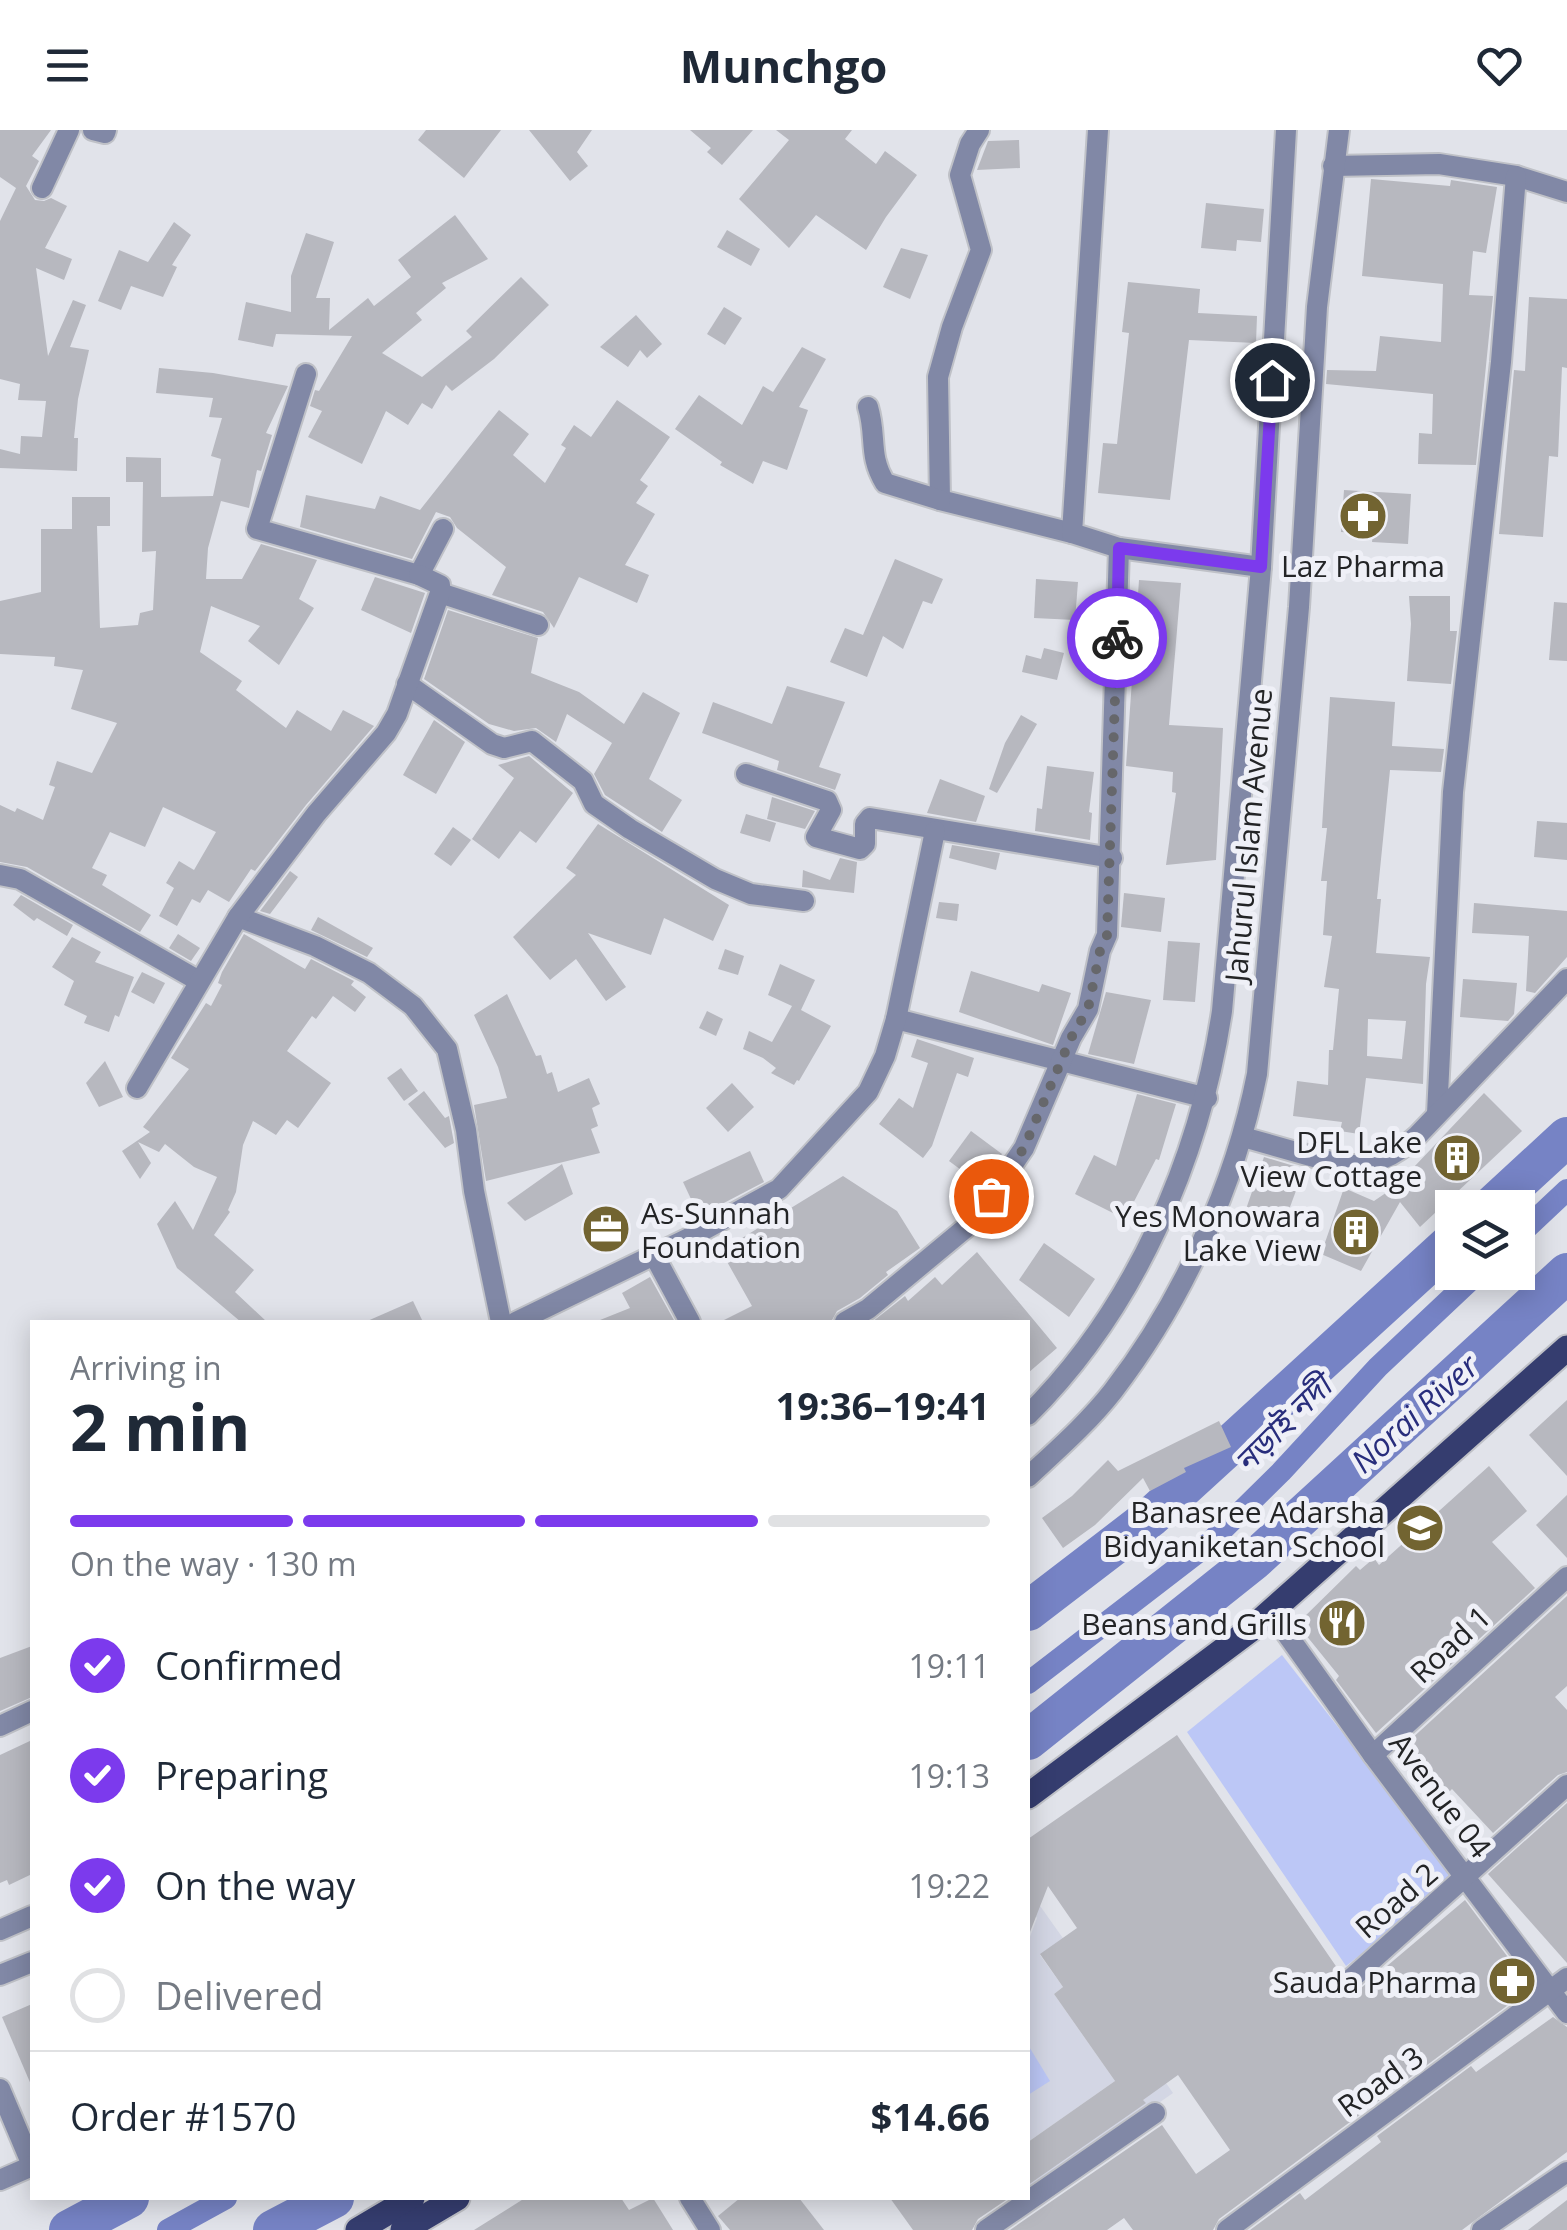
<!DOCTYPE html>
<meta charset="utf-8">
<style>
body{margin:0;font-family:"Open Sans","Noto Sans Bengali",sans-serif;background:#f6f6f7;color:#1f2937;height:100vh;display:flex;flex-direction:column;font-size:38px;white-space:nowrap}
*{box-sizing:border-box;margin:0}
p{font-size:32px;color:#747a83}
.icon{flex:none;width:55px;height:55px;fill:none;stroke:currentColor;stroke-width:2;stroke-linecap:round;stroke-linejoin:round}
.map{position:relative;flex:1;overflow:hidden}
.sheet{position:absolute;left:30px;top:1190px;width:1000px;height:880px;display:flex;flex-direction:column;background:#fff;border-radius:0px;box-shadow:0 5px 25px #0003}
.sheet>*{flex:none}
.controls{position:absolute;left:1435px;top:1060px;display:grid;gap:20px}
.controls a{display:grid;place-items:center;width:100px;height:100px;border-radius:0px;background:#fff;box-shadow:0 5px 25px #0003;font-size:50px}
.pin{position:absolute;display:grid;place-items:center;width:85px;height:85px;color:#fff;margin:-42px;border:5px solid #fff;border-radius:50%;box-shadow:0 2px 10px #0007}
.courier{position:absolute;display:grid;place-items:center;width:100px;height:100px;margin:-50px;border:8px solid #7c3aed;border-radius:50%;background:#fff;color:#222;box-shadow:0 2px 12px #0007}
.head em{font-style:normal;font-weight:700}
.head div{display:flex;flex-direction:column-reverse}
.head{display:flex;align-items:center;justify-content:space-between;height:170px;padding:0 40px}
h1{font-size:65px;font-weight:700;line-height:75px}
.bar{display:grid;grid-template-columns:repeat(4,1fr);gap:15px 10px;align-content:center;height:120px;padding:0 40px}
.bar i{height:12px;border-radius:8px;background:#e0e1e3}
.bar .on{background:#7c3aed}
.bar p{grid-column:span 4}
.line{display:flex;align-items:center;gap:25px;padding:0 40px;border-top:2px solid #e0e1e3}
.line div{flex:1}
ol{padding:0 40px;list-style:none}
li{display:flex;align-items:center;gap:30px;height:110px}
li p{margin-inline-start:auto}
li .icon{padding:10px;border-radius:50%;background:#7c3aed;color:#fff;stroke-width:4}
li:last-child{color:#747a83}
li i{width:55px;height:55px;border:5px solid #e0e1e3;border-radius:50%}
header{display:flex;justify-content:space-between;align-items:center;height:130px;padding:0 40px;background:#fff;font-size:45px;font-weight:700}
.map>svg:first-child{display:block}
</style>
<header><svg class="icon" aria-label="menu" viewBox="0 0 24 24"><path d="M4 6h16M4 12h16M4 18h16"/></svg>Munchgo<svg class="icon" aria-label="heart" viewBox="0 0 24 24"><path d="M12 20l-8-8c-3-5 5-10 8-4 3-6 11-1 8 4z"/></svg></header>
<div class="map">
<svg width="1567" height="2100" viewBox="0 0 1567 2100">
<rect width="100%" height="100%" fill="#e1e3ea"/>
<polygon fill="#d3d6e4" points="1028,1759 1173,1963 1028,2064 1028,2051 1157,1959 1055,1814 1040,1825 1063,1857 1054,1864 1115,1951 1028,2012 1028,1812 1037,1788 1028,1774"/>
<g fill="#bcc7f6">
<polygon points="1282,1525 1457,1750 1346,1836 1187,1602"/>
<polygon points="1028,1915 1050,1951 1028,1965"/>
</g>
<g fill="none" stroke-linecap="round" stroke-linejoin="round">
<g stroke="#7683c5" stroke-width="22">
<polyline points="1518,1106 1567,1060"/>
<polyline points="1028,1553 1206,1416 1281,1342 1378,1237 1479,1142"/>
<polyline points="168,2100 226,2068"/>
</g>
<g stroke="#7683c5" stroke-width="40">
<polyline points="1490,1078 1567,1007"/>
<polyline points="1028,1481 1152,1386 1452,1112"/>
<polyline points="1028,1610 1254,1430 1567,1143"/>
<polyline points="69,2100 129,2068"/>
<polyline points="273,2100 334,2068"/>
</g>
</g>
<g fill="#b7b8bf" fill-rule="evenodd">
<polygon points="0,0 51,0 32,26 39,31 26,56 35,70 44,71 51,68 67,76 45,118 72,129 64,150 36,138 48,226 73,170 86,175 70,217 89,220 78,269 74,308 78,308 77,341 0,338 0,319 20,324 21,306 42,307 46,271 18,270 20,254 0,249 0,91 16,58 0,47"/>
<polygon points="426,0 501,0 464,48 418,10"/>
<polygon points="529,0 592,0 577,22 588,36 570,51"/>
<polygon points="690,0 753,0 722,35 707,22 711,18"/>
<polygon points="776,0 852,0 845,9 876,34 885,21 917,45 886,87 866,120 816,85 789,118 739,69 789,10"/>
<polygon points="1019,10 1020,38 977,40 988,11"/>
<polygon points="1371,49 1450,56 1451,50 1497,57 1486,123 1473,121 1469,165 1493,166 1476,335 1418,334 1419,303 1432,304 1433,264 1326,254 1327,240 1376,241 1380,206 1441,212 1443,154 1362,146"/>
<polygon points="1206,73 1264,79 1261,112 1237,110 1236,121 1201,118"/>
<polygon points="455,85 488,129 442,153 446,158 416,183 422,190 382,223 422,247 472,207 466,201 521,147 549,175 494,229 452,261 446,255 432,279 422,273 408,295 386,281 362,334 308,307 322,281 310,276 315,260 319,261 352,206 276,204 273,217 238,210 246,172 291,182 291,146 306,103 334,112 316,168 330,168 329,200 368,168 374,176 411,147 398,130"/>
<polygon points="174,92 191,105 172,135 177,137 163,167 131,156 121,180 98,171 119,120 148,132"/>
<polygon points="727,100 760,119 751,136 717,117"/>
<polygon points="901,118 928,125 910,169 883,157"/>
<polygon points="1128,152 1200,159 1198,183 1257,186 1256,213 1189,210 1170,370 1098,363 1103,313 1117,314 1129,203 1122,202"/>
<polygon points="1529,167 1567,169 1567,238 1562,237 1558,327 1549,326 1543,407 1499,404 1514,240 1525,241"/>
<polygon points="724,177 742,188 725,215 707,204"/>
<polygon points="636,185 662,214 647,228 640,220 628,237 600,217"/>
<polygon points="802,217 826,229 799,277 808,280 787,340 763,331 753,354 720,335 722,332 675,299 699,265 742,295 763,256 773,262"/>
<polygon points="159,238 213,243 288,256 266,303 272,305 261,341 257,340 249,378 221,371 208,418 206,449 242,449 261,414 317,430 299,469 314,478 279,535 248,511 260,496 211,476 200,522 242,551 236,560 286,598 297,580 331,601 343,580 374,596 306,675 255,741 251,739 229,772 208,760 200,773 192,769 177,796 159,786 174,758 166,753 179,731 194,740 216,702 163,677 145,717 110,702 92,738 107,745 102,755 151,785 140,802 27,737 0,732 0,675 15,682 17,678 43,690 55,657 49,655 57,631 92,643 117,593 71,579 83,540 54,536 55,527 0,524 0,471 41,462 41,399 72,399 72,367 110,367 110,396 97,396 100,498 138,495 140,483 153,480 156,421 142,422 143,352 126,352 126,327 161,328 161,367 213,366 221,329 211,326 222,288 209,287 213,268 156,263"/>
<polygon points="617,270 670,307 640,350 648,356 636,373 655,384 625,435 649,445 637,473 579,447 554,498 543,482 492,465 506,437 457,398 450,387 436,382 412,429 300,397 306,365 375,379 380,366 420,380 499,280 529,304 513,325 545,353 566,318 561,315 574,295 591,307"/>
<polygon points="1344,360 1411,364 1408,414 1372,412 1373,404 1341,402"/>
<polygon points="895,429 943,449 932,474 923,471 903,519 883,506 867,547 830,532 845,498 863,505"/>
<polygon points="375,447 425,463 411,503 361,480"/>
<polygon points="1036,449 1078,452 1075,490 1034,488"/>
<polygon points="1139,450 1181,453 1169,595 1223,598 1216,730 1166,735 1176,663 1172,662 1173,642 1126,636"/>
<polygon points="1409,466 1450,466 1450,501 1457,501 1451,554 1407,551 1411,494"/>
<polygon points="1554,472 1567,473 1567,531 1549,530"/>
<polygon points="448,480 538,508 531,543 579,562 624,594 643,562 680,583 649,649 682,670 662,702 605,665 594,644 612,613 567,584 556,612 536,598 514,601 489,594 424,549"/>
<polygon points="1044,518 1064,523 1057,550 1022,542 1026,525 1041,529"/>
<polygon points="787,556 845,572 819,637 841,644 835,660 777,640 779,631 702,603 713,572 772,594"/>
<path d="M 1330,567 L 1395,572 L 1392,616 L 1444,619 L 1441,642 L 1390,640 L 1377,769 L 1381,769 L 1376,823 L 1430,827 L 1426,854 L 1423,954 L 1366,948 L 1359,1004 L 1340,1001 L 1342,992 L 1293,986 L 1297,951 L 1328,955 L 1329,920 L 1333,920 L 1339,859 L 1324,857 L 1332,806 L 1323,805 L 1327,751 L 1321,751 L 1327,698 L 1322,698 ZM 1368,889 L 1406,891 L 1402,929 L 1367,926 Z"/>
<polygon points="1021,585 1037,594 997,663 989,659 1005,613"/>
<polygon points="434,590 465,612 436,664 403,645"/>
<polygon points="529,626 573,663 536,713 520,701 499,729 472,709 514,648 498,635"/>
<polygon points="1047,636 1094,642 1089,682 1092,683 1090,710 1035,701 1037,678 1042,679"/>
<polygon points="940,649 985,666 976,692 927,683"/>
<polygon points="772,667 815,681 805,699 767,689"/>
<polygon points="746,684 776,693 770,712 740,703"/>
<polygon points="1537,691 1567,693 1567,730 1534,727"/>
<polygon points="598,694 729,775 713,811 664,788 651,825 588,803 626,857 606,871 576,829 550,850 513,807 576,745 566,738"/>
<polygon points="453,697 471,710 451,736 434,724"/>
<polygon points="952,715 1000,723 996,740 949,728"/>
<polygon points="840,728 857,732 854,763 802,757 803,740 830,750"/>
<polygon points="290,741 298,747 270,784 260,781"/>
<polygon points="1124,763 1165,768 1161,802 1121,797"/>
<polygon points="21,765 73,795 67,806 37,788 34,791 13,775"/>
<polygon points="939,772 959,774 957,791 936,788"/>
<polygon points="1474,773 1567,781 1567,827 1535,863 1526,861 1529,806 1472,803"/>
<polygon points="318,787 373,818 367,827 311,800"/>
<polygon points="178,804 200,818 191,831 169,818"/>
<polygon points="244,804 305,839 311,829 354,851 351,855 366,867 355,882 333,866 316,889 312,886 287,921 331,953 298,998 287,990 276,1005 253,991 243,1015 236,1062 228,1080 230,1082 214,1105 254,1140 235,1162 267,1192 241,1192 177,1138 157,1094 175,1071 193,1100 217,1047 194,1037 165,1014 159,1022 138,1012 151,1033 140,1049 122,1021 150,1002 143,997 189,939 171,928 206,873 211,876 222,855 218,853 222,842"/>
<polygon points="72,807 101,822 95,832 134,847 119,887 115,885 109,902 84,893 87,886 64,875 74,851 52,837"/>
<polygon points="1168,811 1200,813 1195,872 1163,870"/>
<polygon points="725,819 744,826 738,845 718,839"/>
<polygon points="780,834 815,850 801,880 831,896 799,951 797,950 794,955 771,943 776,938 763,928 743,919 749,901 772,912 792,876 768,865"/>
<polygon points="971,841 1039,862 1042,854 1071,863 1053,915 959,882"/>
<polygon points="142,842 165,853 154,874 131,862"/>
<polygon points="1463,849 1517,853 1514,884 1508,891 1460,887"/>
<polygon points="1106,862 1151,870 1134,934 1088,924"/>
<polygon points="507,864 536,926 541,925 547,944 552,942 558,962 589,948 600,974 592,978 598,996 591,999 600,1023 486,1051 474,975 507,968 498,937 474,885"/>
<polygon points="707,881 723,889 716,906 699,898"/>
<polygon points="917,909 974,928 968,947 957,943 932,1016 923,1028 879,994 899,968 913,978 928,933 911,927"/>
<polygon points="105,931 123,967 99,977 86,953"/>
<polygon points="401,938 418,961 404,971 387,948"/>
<polygon points="732,953 754,977 728,1002 706,978"/>
<polygon points="424,961 445,988 449,986 454,1013 445,1018 408,974"/>
<polygon points="1484,963 1522,1001 1420,1097 1400,1072 1361,1141 1321,1124 1344,1058 1374,1071 1396,1056"/>
<polygon points="1137,964 1176,974 1159,1030 1156,1029 1125,1089 1075,1064 1094,1025 1116,1036"/>
<polygon points="971,1001 1002,1024 980,1054 949,1031"/>
<polygon points="750,1021 764,1052 699,1086 683,1052"/>
<polygon points="1264,1027 1304,1039 1283,1096 1245,1082"/>
<polygon points="562,1034 573,1064 525,1091 507,1073"/>
<polygon points="843,1046 897,1081 920,1118 886,1142 888,1145 860,1168 837,1181 831,1192 720,1192 752,1176 721,1121"/>
<polygon points="616,1076 629,1091 598,1118 585,1103"/>
<polygon points="1044,1113 1095,1149 1069,1187 1019,1150"/>
<polygon points="977,1122 1057,1218 1028,1243 1028,1192 872,1192 905,1166 908,1171 935,1147 942,1155"/>
<polygon points="650,1147 675,1192 595,1192 630,1178 622,1163"/>
<polygon points="413,1171 423,1192 365,1192"/>
<polygon points="1567,1270 1567,1346 1529,1305"/>
<polygon points="1219,1291 1231,1317 1184,1338 1186,1342 1150,1361 1143,1348 1095,1395 1063,1418 1042,1388 1072,1366 1108,1330 1118,1341"/>
<polygon points="1489,1336 1527,1381 1492,1412 1535,1458 1376,1603 1336,1550 1339,1546 1297,1494 1356,1436 1360,1440 1374,1428 1379,1435"/>
<polygon points="1567,1365 1567,1428 1536,1395"/>
<polygon points="1567,1466 1567,1556 1555,1567 1567,1580 1567,1642 1558,1645 1493,1703 1452,1659 1438,1673 1395,1627 1396,1623"/>
<polygon points="32,1516 32,1567 0,1581 0,1528"/>
<polygon points="1177,1605 1340,1842 1338,1850 1342,1858 1354,1862 1361,1858 1465,1770 1531,1858 1219,2089 1213,2100 1133,2100 1124,2088 1107,2100 1010,2100 1162,1995 1196,2044 1230,2020 1178,1945 1143,1970 1146,1973 1028,2055 1028,2012 1115,1951 1054,1864 1063,1857 1040,1824 1077,1798 1048,1756 1028,1807 1028,1709"/>
<polygon points="32,1610 32,1744 9,1755 7,1750 0,1753 0,1625"/>
<polygon points="1567,1673 1567,1833 1488,1744"/>
<polygon points="32,1874 32,1957 2,1887"/>
<polygon points="1553,1887 1567,1897 1567,2022 1462,2100 1250,2100 1300,2063 1305,2070 1381,2012 1377,2006 1471,1936 1476,1942"/>
<polygon points="525,2068 621,2068 629,2080 653,2068 673,2100 474,2100"/>
<polygon points="740,2068 799,2068 824,2100 730,2100 718,2086"/>
<polygon points="890,2068 1009,2068 978,2089 972,2100 913,2100"/>
<polygon points="1567,2070 1567,2100 1528,2100"/>
</g>
<g fill="none" stroke-linecap="round" stroke-linejoin="round">
<g stroke="#bfc1c7" stroke-width="24">
<g id="minor">
<polyline points="93,0 105,3 106,0"/>
<polyline points="979,0 970,14 960,45 981,120 952,197 938,247 940,370 1072,403"/>
<polyline points="1098,0 1072,403 1119,418 1261,437"/>
<polyline points="1333,36 1439,34 1516,46 1567,62"/>
<polyline points="42,58 69,0"/>
<polyline points="306,244 257,399 419,445 443,399"/>
<path d="M 868,277 C 877,307 868,325 885,353 L 940,370"/>
<polyline points="440,463 538,495"/>
<polyline points="407,554 492,614 504,618 532,611 583,651 594,674 630,699 715,749 751,764 804,771"/>
<polyline points="746,644 827,671 831,680 816,707 860,719 865,714 865,694 870,688 1112,728"/>
<polyline points="0,745 20,749 199,851"/>
<polyline points="238,787 315,816 369,843 413,876 447,919 466,1000 474,1061 501,1192"/>
<polyline points="896,889 1207,968"/>
<polyline points="137,958 238,787 316,684 386,603 397,584 440,463 440,455 419,445"/>
<polyline points="1437,984 1453,662 1501,232 1516,46"/>
<path d="M 1243,1007 L 1342,1035 C 1373,1037 1395,1026 1417,1006 L 1567,849"/>
<polyline points="654,1125 690,1192"/>
<polyline points="516,1192 689,1108 779,1059 868,962 885,926 896,889 935,701"/>
<polyline points="845,1192 868,1179 974,1091 1024,1018 1071,908 1088,879 1100,821 1107,805 1119,418"/>
<polyline points="1271,1482 1373,1625 1567,1883"/>
<polyline points="0,1596 32,1581"/>
<polyline points="1373,1625 1567,1447"/>
<polyline points="1352,1848 1567,1655"/>
<polyline points="0,1959 32,2035"/>
<polyline points="0,2050 32,2036"/>
<polyline points="986,2100 1155,1983"/>
<polyline points="1227,2100 1567,1848"/>
<polyline points="1482,2100 1567,2042"/>
</g>
</g>
<g stroke="#bfc1c7" stroke-width="24">
<g id="tertiary">
<path d="M 1028,1285 C 1135,1179 1200,1028 1222,881 L 1261,437 L 1286,0"/>
<path d="M 1028,1347 C 1057,1320 1088,1293 1113,1261 C 1183,1170 1235,1055 1257,944 L 1299,477 L 1317,177 L 1339,0"/>
<polyline points="0,1800 32,1786"/>
<polyline points="0,1845 32,1832"/>
<polyline points="690,2068 710,2100"/>
</g>
</g>
<g stroke="#bfc1c7" stroke-width="29">
<g id="primary">
<polyline points="1028,1666 1250,1500 1567,1218"/>
<polyline points="358,2100 412,2068"/>
<polyline points="403,2100 457,2068"/>
</g>
</g>
<use href="#minor" stroke="#8188a6" stroke-width="20"/>
<use href="#tertiary" stroke="#8188a6" stroke-width="20"/>
<use href="#primary" stroke="#353d6f" stroke-width="25"/>
</g>
<g fill="none" stroke-linecap="round" stroke-linejoin="round">
<polyline stroke="#66676b" stroke-width="10" stroke-dasharray="0 18" points="991,1066 1024,1018 1071,908 1088,879 1100,821 1107,805 1117,508"/>
<polyline stroke="#7c3aed" stroke-width="12" points="1117,508 1119,418 1261,437 1272,250"/>
</g>
<defs>
<g id="pharmacy-disc" transform="scale(2.5)"><circle r="9.5" fill="#726431" stroke="#eff0f7"/><path d="M-2-6h4v4h4v4h-4v4h-4v-4h-4v-4h4Z" fill="#fff"/></g>
<g id="building-disc" transform="scale(2.5)"><circle r="9.5" fill="#726431" stroke="#eff0f7"/><path d="M-4-6H4V6H1V3H-1V6H-4ZM-2.5-4.3h1.7v1.8h-1.7ZM.8-4.3h1.7v1.8H.8ZM-2.5-1h1.7V.8h-1.7ZM.8-1h1.7V.8H.8Z" fill="#fff"/></g>
<g id="office-disc" transform="scale(2.5)"><circle r="9.5" fill="#726431" stroke="#eff0f7"/><path d="M-6-3h4V-5.5h4V-3h4V5H-6ZM-1-4.5V-3h2v-1.5ZM-6 0V1H6V0Z" fill="#fff"/></g>
<g id="school-disc" transform="scale(2.5)"><circle r="9.5" fill="#726431" stroke="#eff0f7"/><path d="M0-5L7-2L0 1L-7-2ZM-4 1L0 2.5L4 1V4Q0 6-4 4Z" fill="#fff"/></g>
<g id="restaurant-disc" transform="scale(2.5)"><circle r="9.5" fill="#726431" stroke="#eff0f7"/><path d="M-5-6h1v4h1v-4h1v4h1v-4h1v5L-1.5 .5V6h-2V.5L-5-1ZM5-6V6H3V1.5H1.5Q1.5-4 5-6Z" fill="#fff"/></g>
</defs>
<g fill-rule="evenodd">
<use href="#pharmacy-disc" x="1363" y="386"/>
<use href="#building-disc" x="1457" y="1028"/>
<use href="#office-disc" x="606" y="1099"/>
<use href="#building-disc" x="1356" y="1102"/>
<use href="#school-disc" x="1420" y="1398"/>
<use href="#restaurant-disc" x="1342" y="1493"/>
<use href="#pharmacy-disc" x="1512" y="1851"/>
</g>
<g text-anchor="middle" dominant-baseline="central" stroke-width="10" stroke-linejoin="round" paint-order="stroke">
<g font-size="30" fill="#232426" stroke="#eff0f7" text-anchor="end">
<text x="1363" y="435" text-anchor="middle">Laz Pharma</text>
<text x="1422" y="1011">DFL Lake<tspan x="1422" dy="34">View Cottage</tspan></text>
<text x="641" y="1082" text-anchor="start">As-Sunnah<tspan x="641" dy="34">Foundation</tspan></text>
<text x="1321" y="1085">Yes Monowara<tspan x="1321" dy="34">Lake View</tspan></text>
<text x="1385" y="1381">Banasree Adarsha<tspan x="1385" dy="34">Bidyaniketan School</tspan></text>
<text x="1307" y="1493">Beans and Grills</text>
<text x="1477" y="1851">Sauda Pharma</text>
</g>
<g font-size="30" fill="#232426" stroke="#eff0f7">
<text transform="translate(1248 705) rotate(-85)">Jahurul Islam Avenue</text>
<text transform="translate(1450 1514) rotate(-43)">Road 1</text>
<text transform="translate(1441 1665) rotate(53)">Avenue 04</text>
<text transform="translate(1396 1770) rotate(-41)">Road 2</text>
<text transform="translate(1380 1951) rotate(-36)">Road 3</text>
</g>
<g font-size="32" font-style="italic" fill="#282d7c" stroke="#eff0f7">
<text transform="translate(1414 1283) rotate(-42)">Norai River</text>
<text transform="translate(1282 1293) rotate(-45)">নড়াই নদী</text>
</g>
</g>
</svg>
<div class="controls">
<a><svg class="icon" aria-label="layers" viewBox="0 0 24 24"><path d="M12 4l9 5-9 5-9-5zM3 14l9 5 9-5"/></svg></a>
</div>
<div class="pin" style="left:991px;top:1066px;background:#ea580c"><svg class="icon" aria-label="bag" viewBox="0 0 24 24"><path d="M5 8h14l-1 12H6zM9 8a3 3 0 0 1 6 0"/></svg></div>
<div class="pin" style="left:1272px;top:250px;background:#1f2937"><svg class="icon" aria-label="home" viewBox="0 0 24 24"><path d="M3 11l9-7 9 7M6 9v11h12V9"/></svg></div>
<div class="courier" style="left:1117px;top:508px"><svg class="icon" aria-label="bike" viewBox="0 0 24 24"><circle cx="6" cy="16" r="4"/><circle cx="18" cy="16" r="4"/><path d="M6 16l4-8h5l3 8M10 8l3 8H6M13 5h3"/></svg></div>
<section class="sheet">
<div class="head"><div><h1>2 min</h1><p>Arriving in</p></div><em>19:36–19:41</em></div>
<div class="bar"><i class="on"></i><i class="on"></i><i class="on"></i><i></i><p>On the way · 130 m</p></div>
<ol>
<li><svg class="icon" aria-label="check" viewBox="0 0 24 24"><path d="M5 12l5 5 9-10"/></svg>Confirmed<p>19:11</p></li>
<li><svg class="icon" aria-label="check" viewBox="0 0 24 24"><path d="M5 12l5 5 9-10"/></svg>Preparing<p>19:13</p></li>
<li><svg class="icon" aria-label="check" viewBox="0 0 24 24"><path d="M5 12l5 5 9-10"/></svg>On the way<p>19:22</p></li>
<li><i></i>Delivered</li>
</ol>
<div class="line" style="height:130px"><div>Order #1570</div><b>$14.66</b></div>
</section>
</div>
